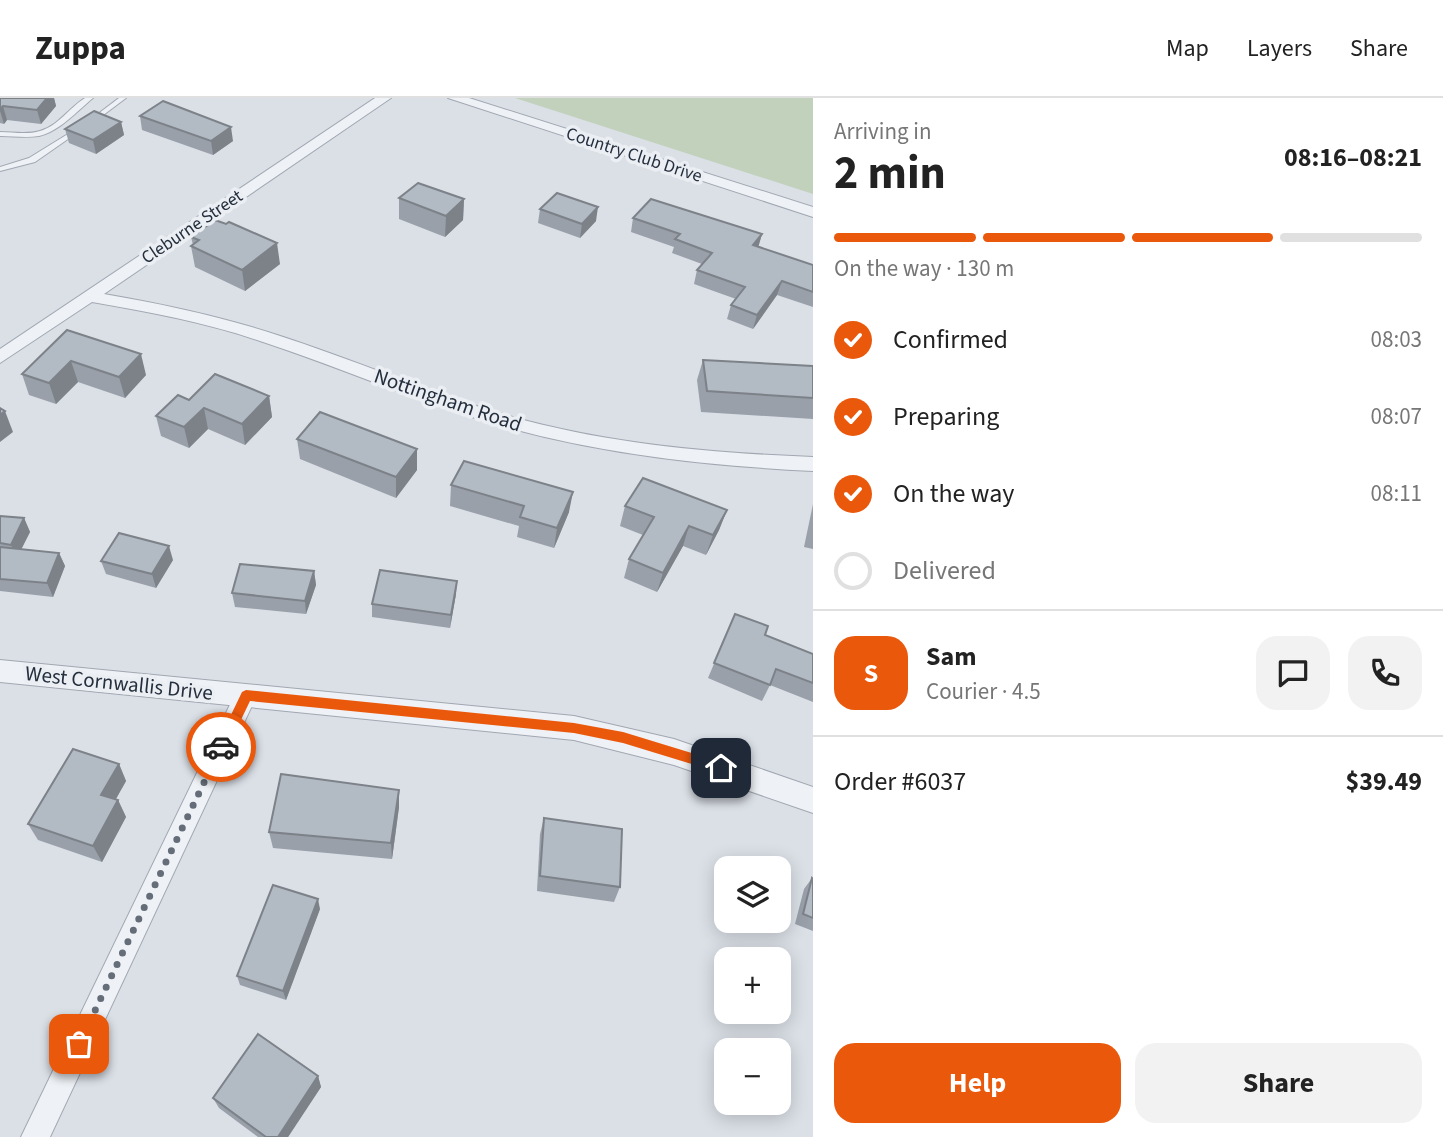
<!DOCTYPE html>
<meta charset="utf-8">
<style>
body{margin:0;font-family:"Source Sans 3",sans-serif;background:#f2f2f2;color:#222;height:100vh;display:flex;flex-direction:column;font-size:26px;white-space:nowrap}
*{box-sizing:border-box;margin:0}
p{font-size:23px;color:#767676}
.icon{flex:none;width:38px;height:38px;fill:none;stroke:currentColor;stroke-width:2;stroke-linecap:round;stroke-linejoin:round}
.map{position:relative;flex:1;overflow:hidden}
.side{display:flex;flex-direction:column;background:#fff;width:630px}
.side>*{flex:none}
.tools{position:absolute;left:714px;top:758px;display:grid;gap:14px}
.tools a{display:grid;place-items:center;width:77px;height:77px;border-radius:14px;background:#fff;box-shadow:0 4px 18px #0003;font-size:35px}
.pin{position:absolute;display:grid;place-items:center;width:60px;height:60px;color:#fff;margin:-30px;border-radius:14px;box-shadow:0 4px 10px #0006}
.courier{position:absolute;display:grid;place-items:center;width:70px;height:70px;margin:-35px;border:5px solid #ea580c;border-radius:50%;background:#fff;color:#222;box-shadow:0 2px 9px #0007}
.headline em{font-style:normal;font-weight:700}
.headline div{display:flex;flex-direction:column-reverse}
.headline{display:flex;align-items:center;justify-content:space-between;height:119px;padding:0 21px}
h1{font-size:46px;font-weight:700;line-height:52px}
.bar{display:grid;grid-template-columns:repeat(4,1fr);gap:10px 7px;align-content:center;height:84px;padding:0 21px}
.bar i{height:9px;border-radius:5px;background:#e0e0e0}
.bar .on{background:#ea580c}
.bar p{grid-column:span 4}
.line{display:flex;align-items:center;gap:18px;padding:0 21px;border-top:2px solid #e0e0e0}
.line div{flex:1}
.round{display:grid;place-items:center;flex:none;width:74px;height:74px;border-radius:21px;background:#f2f2f2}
ol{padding:0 21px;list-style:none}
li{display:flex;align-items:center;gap:21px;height:77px}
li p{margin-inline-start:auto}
li .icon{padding:7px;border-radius:50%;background:#ea580c;color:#fff;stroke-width:4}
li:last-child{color:#767676}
li i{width:38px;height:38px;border:4px solid #e0e0e0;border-radius:50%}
.primary-button{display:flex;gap:14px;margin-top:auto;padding:14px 21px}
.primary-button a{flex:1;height:80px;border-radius:21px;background:#ea580c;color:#fff;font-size:28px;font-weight:700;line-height:80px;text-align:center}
.primary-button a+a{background:#f2f2f2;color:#222}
header{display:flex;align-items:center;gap:42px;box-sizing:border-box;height:98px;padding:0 35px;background:#fff;border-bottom:2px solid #e0e0e0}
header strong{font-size:33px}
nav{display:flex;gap:38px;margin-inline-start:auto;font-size:24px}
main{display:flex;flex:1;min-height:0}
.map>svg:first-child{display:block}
</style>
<header>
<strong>Zuppa</strong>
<nav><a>Map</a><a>Layers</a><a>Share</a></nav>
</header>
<main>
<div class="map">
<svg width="813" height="1039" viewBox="0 0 813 1039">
<rect width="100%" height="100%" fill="#dbe0e7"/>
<polygon fill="#c2d1bc" points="515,0 813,0 813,96"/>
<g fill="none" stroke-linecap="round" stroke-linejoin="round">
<g stroke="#a1a7b1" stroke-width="2">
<g id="service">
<path d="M 85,0 L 93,0 C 77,13 60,33 39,38 C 26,40 13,38 0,38 L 0,34 C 13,34 27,37 40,33 C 58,28 69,10 85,0 Z"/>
<polygon points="119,0 126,0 94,24 90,24 90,22"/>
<polygon points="76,31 81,32 35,64 0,73 0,69 29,60"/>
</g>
</g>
<g stroke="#a1a7b1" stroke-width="2">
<g id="minor">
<path d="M 375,0 L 391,0 L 104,196 C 162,206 219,218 274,236 C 353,261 429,295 509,318 C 608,346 711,355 813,359 L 813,373 C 710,368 608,357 509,330 C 425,307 345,271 263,244 C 208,225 150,214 92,204 L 0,265 L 0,251 Z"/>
<polygon points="448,0 469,0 813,109 813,119"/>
<polygon points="246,588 254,590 257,597 50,1039 21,1039 238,590"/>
</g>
</g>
<g stroke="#a1a7b1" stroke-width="2">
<polygon id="tertiary" points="0,562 574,618 674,641 813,689 813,715 674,667 574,642 0,584"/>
</g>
<use href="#service" fill="#eef1f5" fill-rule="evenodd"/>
<use href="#minor" fill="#eef1f5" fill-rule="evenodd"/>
<use href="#tertiary" fill="#eef1f5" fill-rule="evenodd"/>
</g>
<g fill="#99a0a9">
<polygon points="0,0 54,0 56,8 41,26 7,22 4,26 0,25"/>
<polygon points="140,18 233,43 213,57 142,32"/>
<polygon points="121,24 124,37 96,56 69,45 65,31"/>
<polygon points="399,100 464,101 463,122 445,139 399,121"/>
<polygon points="540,111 596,123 580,140 538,125"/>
<polygon points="633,120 762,136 758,149 813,167 813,209 777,197 753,231 727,221 731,207 736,201 694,186 697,172 702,166 672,155 674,149 631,134"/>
<polygon points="191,139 280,166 245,193 195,169 191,148 193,147"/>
<polygon points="67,232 146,277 125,300 78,284 56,306 29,297 22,276"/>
<polygon points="703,262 813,268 813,321 701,314 697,282"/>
<polygon points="269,298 272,319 245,347 208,331 189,350 161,338 156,318 189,302"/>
<polygon points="297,341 417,351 417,372 396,400 300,361"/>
<polygon points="451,387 569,414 554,450 517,439 519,428 450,408"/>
<polygon points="813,406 813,451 804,449"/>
<polygon points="625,408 727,412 719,432 706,457 683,448 657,494 624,480 629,461 643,437 620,428"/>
<polygon points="0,418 24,420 30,434 21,451 59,455 65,468 53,499 0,493"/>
<polygon points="173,462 156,490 106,476 101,463"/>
<polygon points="314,473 316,487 306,516 235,509 232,495"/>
<polygon points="456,496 450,530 372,519 372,506"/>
<polygon points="735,516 765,537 813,556 813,604 770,587 762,603 708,580"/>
<polygon points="119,666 126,683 116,701 118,702 126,719 102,764 38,742 28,726"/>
<polygon points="399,692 399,709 392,761 273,750 269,734"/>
<polygon points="544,720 620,789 614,804 537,793 540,736"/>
<polygon points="812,780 813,781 813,833 795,826 804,791"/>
<polygon points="320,811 286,902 240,887 237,878"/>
<polygon points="318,978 321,989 288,1039 258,1039 219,1010 213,1000"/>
</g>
<g fill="#7d8289">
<polygon points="47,0 54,0 56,8 41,26 37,12"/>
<polygon points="3,8 7,22 4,26 0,13 0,11"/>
<polygon points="121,24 124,37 96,56 93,42"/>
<polygon points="231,29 233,43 213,57 211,43"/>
<polygon points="464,101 463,122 445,139 446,118"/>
<polygon points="598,109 596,123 580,140 582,126"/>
<polygon points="762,136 758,150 753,147"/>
<polygon points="277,145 280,166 245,193 242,172"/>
<polygon points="782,183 777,197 753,231 757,217"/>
<polygon points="141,256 146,277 125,300 119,279"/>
<polygon points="71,263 78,284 56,306 49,285"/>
<polygon points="269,298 272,319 245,347 242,326"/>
<polygon points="204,310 208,331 189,350 184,329"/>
<polygon points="5,313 13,334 0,344 0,317"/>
<polygon points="417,351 417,372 396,400 396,379"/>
<polygon points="573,394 569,414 554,450 557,430"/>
<polygon points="727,412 719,432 706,457 713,437"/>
<polygon points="24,420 30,434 17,460 11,447"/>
<polygon points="689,428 683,448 657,494 663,475"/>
<polygon points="169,448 173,462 156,490 152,476"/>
<polygon points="59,455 65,468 53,499 47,485"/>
<polygon points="314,473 316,487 306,516 305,503"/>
<polygon points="457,483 456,496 450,530 451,517"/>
<polygon points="119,666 126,683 109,713 101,697"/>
<polygon points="399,692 399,709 392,761 391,745"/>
<polygon points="118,702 126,719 102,764 93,748"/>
<polygon points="318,801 320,811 286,902 283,893"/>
<polygon points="318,978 321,989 288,1039 278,1039"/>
</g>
<g fill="#b2bac4" stroke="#7d8289" stroke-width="2">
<polygon points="0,0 47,0 37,12 3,8 0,11"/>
<polygon points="163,3 231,29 211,43 140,18"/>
<polygon points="94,13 121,24 93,42 65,31"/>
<polygon points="418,85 464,101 446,118 399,100"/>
<polygon points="557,95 598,109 582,126 540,111"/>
<polygon points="651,101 762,136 753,147 813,167 813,194 782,183 757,217 731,207 745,189 697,172 712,155 675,141 680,136 633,120"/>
<polygon points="215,122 226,126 229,124 277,145 242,172 191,148 199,142 191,139"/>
<polygon points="67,232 141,256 119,279 71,263 49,285 22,276"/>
<polygon points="703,262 813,268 813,300 707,293"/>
<polygon points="215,276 269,298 242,326 204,310 184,329 156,318 178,297 189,302"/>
<polygon points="0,310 5,313 0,317"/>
<polygon points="320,314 417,351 396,379 297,341"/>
<polygon points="464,363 573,394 557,430 520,419 524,408 451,387"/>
<polygon points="643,380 727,412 713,437 689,428 663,475 629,461 654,419 625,408"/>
<polygon points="0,418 24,420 11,447 0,445"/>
<polygon points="119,435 169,448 152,476 101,463"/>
<polygon points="0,449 59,455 47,485 0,481"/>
<polygon points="240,466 314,473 305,503 232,495"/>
<polygon points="380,472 457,483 451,517 372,506"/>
<polygon points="735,516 768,528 765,537 813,556 813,585 776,571 770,587 714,565"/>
<polygon points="73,651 119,666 101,697 118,702 93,748 28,726"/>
<polygon points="281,676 399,692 391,745 269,734"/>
<polygon points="544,720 622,731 620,789 540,778"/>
<polygon points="812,780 813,781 813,820 803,816"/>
<polygon points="273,787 318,801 283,893 237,878"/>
<polygon points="258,936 318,978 278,1039 266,1039 213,1000"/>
</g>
<polygon fill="#ea580c" points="246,592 574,625 623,634 721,664 727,670 721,675 623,645 574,635 250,603 226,653 217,653 217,646 242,594"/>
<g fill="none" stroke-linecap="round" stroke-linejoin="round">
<polyline stroke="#656d78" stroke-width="7" stroke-dasharray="0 12.6" points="79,946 221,649"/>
</g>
<g text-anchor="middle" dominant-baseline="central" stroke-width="7" stroke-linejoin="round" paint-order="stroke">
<g font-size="18" fill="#252f3d" stroke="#ebeff4">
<text transform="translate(634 57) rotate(18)">Country Club Drive</text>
<text transform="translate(192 129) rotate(-34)">Cleburne Street</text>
</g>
<g font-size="21" fill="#252f3d" stroke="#ebeff4">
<text transform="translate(448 302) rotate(19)">Nottingham Road</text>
<text transform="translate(119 585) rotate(6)">West Cornwallis Drive</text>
</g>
</g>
</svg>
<div class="tools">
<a><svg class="icon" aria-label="layers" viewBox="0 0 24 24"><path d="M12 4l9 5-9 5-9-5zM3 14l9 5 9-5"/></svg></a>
<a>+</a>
<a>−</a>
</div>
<div class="pin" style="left:79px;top:946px;background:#ea580c"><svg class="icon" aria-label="bag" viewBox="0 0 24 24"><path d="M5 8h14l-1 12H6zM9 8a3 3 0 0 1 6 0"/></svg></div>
<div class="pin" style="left:721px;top:670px;background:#1f2937"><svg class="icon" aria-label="home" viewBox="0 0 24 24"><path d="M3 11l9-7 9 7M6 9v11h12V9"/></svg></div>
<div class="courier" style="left:221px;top:649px"><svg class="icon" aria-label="car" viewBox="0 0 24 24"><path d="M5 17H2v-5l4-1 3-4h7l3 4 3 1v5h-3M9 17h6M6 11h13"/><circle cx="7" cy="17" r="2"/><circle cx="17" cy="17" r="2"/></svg></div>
</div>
<section class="side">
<div class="headline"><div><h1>2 min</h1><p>Arriving in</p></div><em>08:16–08:21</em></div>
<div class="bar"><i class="on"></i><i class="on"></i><i class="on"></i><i></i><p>On the way · 130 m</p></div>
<ol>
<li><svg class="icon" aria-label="check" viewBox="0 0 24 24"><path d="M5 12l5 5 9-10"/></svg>Confirmed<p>08:03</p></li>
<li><svg class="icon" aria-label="check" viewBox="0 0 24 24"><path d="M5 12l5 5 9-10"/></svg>Preparing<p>08:07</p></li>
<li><svg class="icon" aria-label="check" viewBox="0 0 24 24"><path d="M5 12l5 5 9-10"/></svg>On the way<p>08:11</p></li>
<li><i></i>Delivered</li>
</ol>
<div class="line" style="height:126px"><b class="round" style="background:#ea580c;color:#fff">S</b><div><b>Sam</b><p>Courier · 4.5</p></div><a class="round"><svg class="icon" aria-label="chat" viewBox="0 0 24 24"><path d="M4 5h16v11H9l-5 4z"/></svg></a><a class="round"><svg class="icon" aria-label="phone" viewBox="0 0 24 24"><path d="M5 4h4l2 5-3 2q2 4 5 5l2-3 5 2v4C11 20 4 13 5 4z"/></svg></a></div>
<div class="line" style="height:91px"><div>Order #6037</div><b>$39.49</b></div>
<div class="primary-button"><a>Help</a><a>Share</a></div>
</section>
</main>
